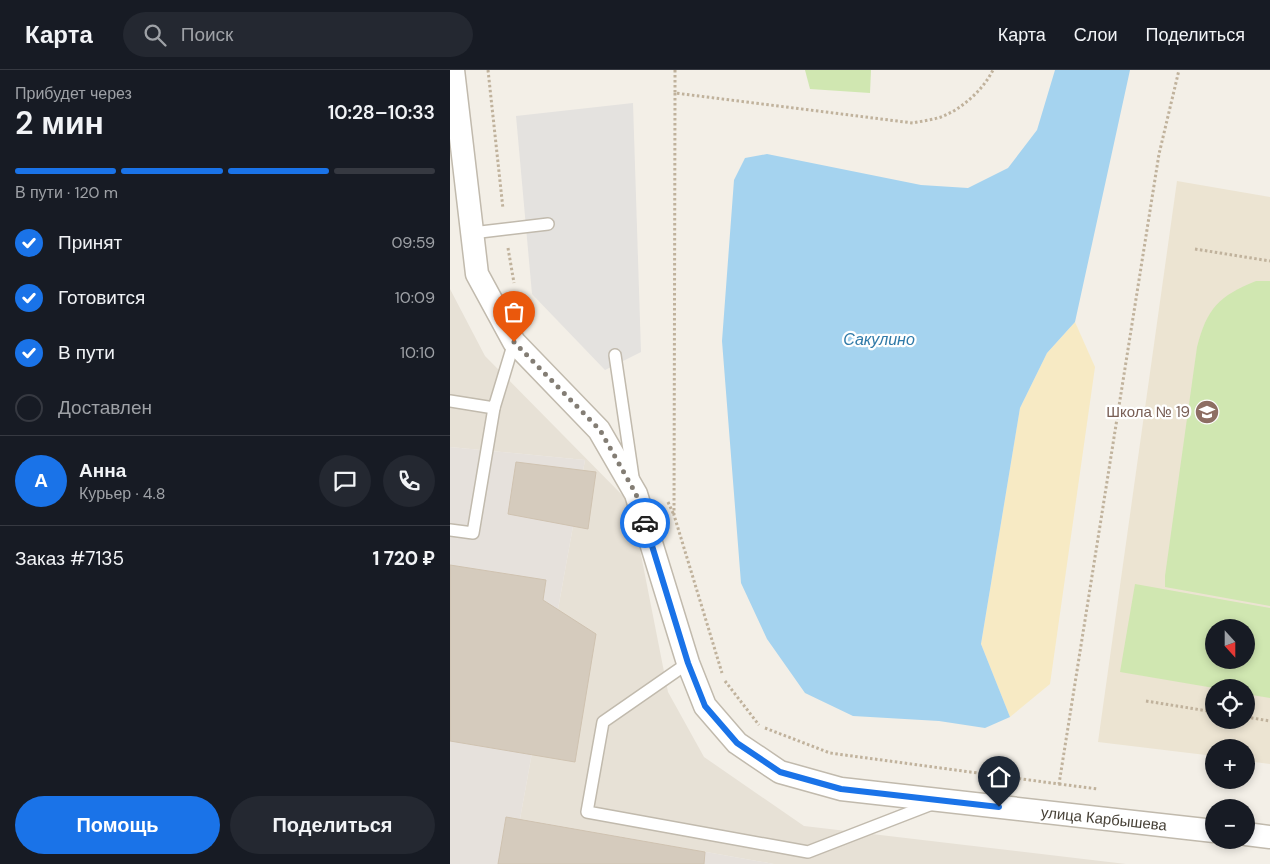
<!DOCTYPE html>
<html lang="ru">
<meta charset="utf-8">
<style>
body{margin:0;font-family:"DM Sans",sans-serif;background:#242831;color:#f1f3f6;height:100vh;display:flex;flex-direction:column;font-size:19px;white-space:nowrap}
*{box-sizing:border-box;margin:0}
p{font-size:16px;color:#9ea1a6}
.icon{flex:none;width:28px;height:28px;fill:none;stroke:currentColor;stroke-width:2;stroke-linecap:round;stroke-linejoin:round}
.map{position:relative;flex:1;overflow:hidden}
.panel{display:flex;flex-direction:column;background:#171b24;width:450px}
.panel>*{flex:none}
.needle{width:32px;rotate:159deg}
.buttons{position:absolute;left:755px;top:549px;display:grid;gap:10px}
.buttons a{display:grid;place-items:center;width:50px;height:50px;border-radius:50%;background:#171b24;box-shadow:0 2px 8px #0003;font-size:25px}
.pin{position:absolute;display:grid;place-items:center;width:42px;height:42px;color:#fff;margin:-51px -21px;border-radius:50% 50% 50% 0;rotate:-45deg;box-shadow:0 0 5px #0007}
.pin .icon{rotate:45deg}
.courier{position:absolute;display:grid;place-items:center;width:50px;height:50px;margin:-25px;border:4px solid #1a73e8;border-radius:50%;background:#fff;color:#222;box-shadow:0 1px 6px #0007}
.head em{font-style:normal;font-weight:600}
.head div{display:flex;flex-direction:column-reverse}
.head{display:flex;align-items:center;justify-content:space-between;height:85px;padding:0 15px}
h1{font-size:32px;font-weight:600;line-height:38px}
.bar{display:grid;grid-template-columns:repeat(4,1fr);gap:8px 5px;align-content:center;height:60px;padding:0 15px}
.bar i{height:6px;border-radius:4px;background:#363941}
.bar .current{background:#1a73e8}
.bar p{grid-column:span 4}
.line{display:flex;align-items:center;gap:12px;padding:0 15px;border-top:1px solid #363941}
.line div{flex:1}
.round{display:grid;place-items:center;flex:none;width:52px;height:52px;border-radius:26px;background:#242831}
ol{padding:0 15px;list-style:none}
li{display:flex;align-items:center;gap:15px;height:55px}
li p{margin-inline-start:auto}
li .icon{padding:5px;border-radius:50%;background:#1a73e8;color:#fff;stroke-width:4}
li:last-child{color:#9ea1a6}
li i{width:28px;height:28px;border:2px solid #363941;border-radius:50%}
.button{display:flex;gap:10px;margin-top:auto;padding:10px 15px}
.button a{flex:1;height:58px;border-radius:30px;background:#1a73e8;color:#fff;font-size:20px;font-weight:600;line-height:58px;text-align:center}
.button a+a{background:#242831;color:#f1f3f6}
header{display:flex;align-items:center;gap:30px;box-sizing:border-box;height:70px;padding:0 25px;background:#171b24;border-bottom:1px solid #363941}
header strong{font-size:24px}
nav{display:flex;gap:28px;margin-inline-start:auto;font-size:18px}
.search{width:350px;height:45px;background:#242831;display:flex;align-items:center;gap:12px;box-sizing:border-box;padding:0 18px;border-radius:28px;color:#9ea1a6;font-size:19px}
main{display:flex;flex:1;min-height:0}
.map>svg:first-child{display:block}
</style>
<header>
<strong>Карта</strong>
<div class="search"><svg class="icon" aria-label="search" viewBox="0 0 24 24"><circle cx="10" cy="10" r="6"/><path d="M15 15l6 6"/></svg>Поиск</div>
<nav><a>Карта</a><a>Слои</a><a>Поделиться</a></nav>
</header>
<main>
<section class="panel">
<div class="head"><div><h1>2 мин</h1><p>Прибудет через</p></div><em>10:28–10:33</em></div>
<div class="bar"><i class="current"></i><i class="current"></i><i class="current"></i><i></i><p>В пути · 120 m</p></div>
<ol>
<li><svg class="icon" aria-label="check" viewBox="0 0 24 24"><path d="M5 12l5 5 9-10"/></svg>Принят<p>09:59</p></li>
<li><svg class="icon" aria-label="check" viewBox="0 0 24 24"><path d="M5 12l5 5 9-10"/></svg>Готовится<p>10:09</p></li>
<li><svg class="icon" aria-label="check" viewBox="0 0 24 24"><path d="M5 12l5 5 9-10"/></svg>В пути<p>10:10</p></li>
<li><i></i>Доставлен</li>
</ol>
<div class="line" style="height:90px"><b class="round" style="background:#1a73e8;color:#fff">А</b><div><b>Анна</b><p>Курьер · 4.8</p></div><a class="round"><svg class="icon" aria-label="chat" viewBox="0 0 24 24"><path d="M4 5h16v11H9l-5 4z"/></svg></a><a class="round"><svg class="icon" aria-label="phone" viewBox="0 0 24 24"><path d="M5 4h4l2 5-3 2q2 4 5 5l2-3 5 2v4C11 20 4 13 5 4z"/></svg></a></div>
<div class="line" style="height:65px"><div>Заказ #7135</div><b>1 720 ₽</b></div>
<div class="button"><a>Помощь</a><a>Поделиться</a></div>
</section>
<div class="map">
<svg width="820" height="794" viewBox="0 0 820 794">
<rect width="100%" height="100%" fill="#f3efe7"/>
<polygon fill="#e7e1d6" points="0,219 35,286 181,434 218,622 254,687 354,756 676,794 324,794 70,749 135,390 0,377"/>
<polygon fill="#e6e1dc" points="0,377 135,390 70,749 324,794 0,794"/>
<path fill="#ece4d2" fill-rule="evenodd" d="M 727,111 L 820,127 L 820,694 L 796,691 L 796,678 L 764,678 L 764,686 L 648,672 ZM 764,558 L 796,558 L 796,590 L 764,590 ZM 764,618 L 796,618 L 796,650 L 764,650 Z"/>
<g fill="#d0e7b1" fill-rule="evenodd">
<polygon points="355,0 421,0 420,23 360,19"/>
<path d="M 806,211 L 820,211 L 820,536 L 715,517 L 715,506 L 747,277 C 757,238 769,226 806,211 Z"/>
<path d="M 685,514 L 820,538 L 820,628 L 796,624 L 796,618 L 764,618 L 670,602 ZM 764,558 L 796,558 L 796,590 L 764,590 Z"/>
</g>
<polygon fill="#f7eac4" points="625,252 645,297 600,614 560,647 531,574 570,338 597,283"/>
<polygon fill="#e4e2df" points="183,33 191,282 155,300 82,224 66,46"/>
<polygon fill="#a5d3ef" points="605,0 680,0 625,252 597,283 570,338 531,574 560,647 535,658 489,651 403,646 355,623 317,569 291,513 272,271 284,110 295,88 317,84 471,115 518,118 558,98 587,60"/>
<g fill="#d5cbbd" stroke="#cfc2b0">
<polygon points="66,392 146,402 138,459 58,444"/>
<polygon points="0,495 96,510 93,530 146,564 125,692 0,671"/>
<polygon points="56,747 255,782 254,794 48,794"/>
</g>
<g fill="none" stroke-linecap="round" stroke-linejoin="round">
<g stroke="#c1baad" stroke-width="14">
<g id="lane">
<polyline points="22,163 98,154"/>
<polyline points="165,285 183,407"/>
<polyline points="0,331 44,338 64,272"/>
<polyline points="0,460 23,463 44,338"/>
<polyline points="238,593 153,652 137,742 358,782 482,734"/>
</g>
</g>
<g stroke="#c1baad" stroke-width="25">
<g id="street">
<polyline points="3,0 27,204 64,272 149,360 186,424 238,593 255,636 287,673 330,702 391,719 764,761"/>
<polyline points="796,764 820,767"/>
</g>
</g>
<g stroke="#c0b29c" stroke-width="3" stroke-dasharray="2.5 2.5" stroke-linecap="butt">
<polyline points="38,0 53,139"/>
<path d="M 225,0 L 225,23 L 463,53 C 472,51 482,50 491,47 C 512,39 533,20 543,0"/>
<polyline points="225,23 224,445 272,603"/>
<polyline points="58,178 64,213"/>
<polyline points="745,179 820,191"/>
<polyline points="218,432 224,445"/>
<polyline points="275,611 309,655"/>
<polyline points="696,631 764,642"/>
<polyline points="796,647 820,651"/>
<polyline points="315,658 380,683 609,714 709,84 729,0"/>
<polyline points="609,714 648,719"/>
<polyline points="773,735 792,737"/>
</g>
<use href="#lane" stroke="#fff" stroke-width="11"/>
<use href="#street" stroke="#fff" stroke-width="22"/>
</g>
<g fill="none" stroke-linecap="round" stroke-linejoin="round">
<polyline stroke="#837d74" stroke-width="5" stroke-dasharray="0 9" points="64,272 150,360 186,424 195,453"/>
<polyline stroke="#1a73e8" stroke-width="6" points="195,453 238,593 255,636 287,673 330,702 391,719 549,737"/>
</g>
<defs>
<g id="school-disc" transform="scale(1.25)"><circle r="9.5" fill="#8d6e63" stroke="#fff"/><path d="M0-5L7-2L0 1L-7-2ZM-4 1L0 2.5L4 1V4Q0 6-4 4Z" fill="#fff"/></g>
</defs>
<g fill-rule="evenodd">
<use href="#school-disc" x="757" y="342"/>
</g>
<g text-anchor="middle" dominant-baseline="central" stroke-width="4.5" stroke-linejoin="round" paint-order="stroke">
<g font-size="15" fill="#785e54" stroke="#fff" text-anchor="end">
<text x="740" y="342">Школа № 19</text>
</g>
<g font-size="15" fill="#464036" stroke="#fff">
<text transform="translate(654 749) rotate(6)">улица Карбышева</text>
</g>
<g font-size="16" font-style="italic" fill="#307aa8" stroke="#fff">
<text x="429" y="269">Сакулино</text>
</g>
</g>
</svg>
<div class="buttons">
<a><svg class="needle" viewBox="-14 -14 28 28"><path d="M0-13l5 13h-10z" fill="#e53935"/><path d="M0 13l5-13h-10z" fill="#9ea1a6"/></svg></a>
<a><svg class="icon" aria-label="locate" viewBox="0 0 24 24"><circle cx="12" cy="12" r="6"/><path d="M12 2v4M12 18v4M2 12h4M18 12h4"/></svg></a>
<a>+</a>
<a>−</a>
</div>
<div class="pin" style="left:64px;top:272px;background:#ea580c"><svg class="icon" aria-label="bag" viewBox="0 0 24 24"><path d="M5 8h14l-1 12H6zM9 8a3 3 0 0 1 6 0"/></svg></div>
<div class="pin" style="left:549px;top:737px;background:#1f2937"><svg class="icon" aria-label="home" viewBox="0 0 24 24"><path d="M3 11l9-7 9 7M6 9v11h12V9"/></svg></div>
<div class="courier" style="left:195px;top:453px"><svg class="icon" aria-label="car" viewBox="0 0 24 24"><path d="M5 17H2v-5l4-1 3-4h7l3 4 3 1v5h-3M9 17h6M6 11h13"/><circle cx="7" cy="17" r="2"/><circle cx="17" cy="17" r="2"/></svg></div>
</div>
</main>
